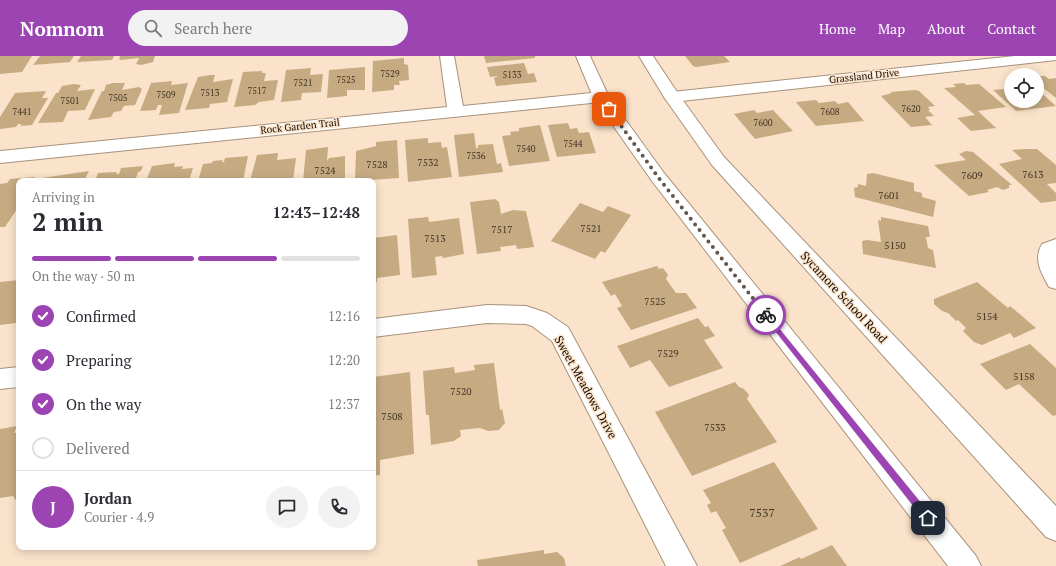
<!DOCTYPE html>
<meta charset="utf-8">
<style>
body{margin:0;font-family:"PT Serif",serif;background:#f2f2f3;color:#2b2b33;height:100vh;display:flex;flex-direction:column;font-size:15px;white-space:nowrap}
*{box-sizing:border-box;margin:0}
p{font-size:13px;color:#7c7c81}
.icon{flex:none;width:22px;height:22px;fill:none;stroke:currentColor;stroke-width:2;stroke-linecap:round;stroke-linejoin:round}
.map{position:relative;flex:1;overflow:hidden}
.side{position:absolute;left:16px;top:122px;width:360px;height:372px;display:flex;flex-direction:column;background:#fff;border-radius:8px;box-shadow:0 2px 10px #0003}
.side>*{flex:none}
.controls{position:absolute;left:1004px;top:12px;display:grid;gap:8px}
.controls a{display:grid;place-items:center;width:40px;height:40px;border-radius:50%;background:#fff;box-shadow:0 2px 10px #0003;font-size:20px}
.pin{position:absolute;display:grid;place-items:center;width:34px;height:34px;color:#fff;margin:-17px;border-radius:8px;box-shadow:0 2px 6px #0006}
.courier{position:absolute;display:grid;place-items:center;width:40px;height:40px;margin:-20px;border:3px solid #9c45b2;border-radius:50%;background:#fff;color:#222;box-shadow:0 1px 5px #0007}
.summary em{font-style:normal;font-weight:700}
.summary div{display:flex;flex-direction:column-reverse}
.summary{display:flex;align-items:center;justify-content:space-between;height:68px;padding:0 16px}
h1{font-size:26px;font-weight:700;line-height:30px}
.bar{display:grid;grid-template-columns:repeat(4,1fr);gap:6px 4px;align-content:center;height:48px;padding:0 16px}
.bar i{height:5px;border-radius:3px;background:#e1e1e2}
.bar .current{background:#9c45b2}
.bar p{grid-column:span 4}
.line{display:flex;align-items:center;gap:10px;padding:0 16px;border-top:1px solid #e1e1e2}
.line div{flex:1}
.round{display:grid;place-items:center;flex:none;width:42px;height:42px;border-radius:21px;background:#f2f2f3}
ol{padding:0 16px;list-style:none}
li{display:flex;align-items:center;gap:12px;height:44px}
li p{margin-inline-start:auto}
li .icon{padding:4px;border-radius:50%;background:#9c45b2;color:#fff;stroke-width:4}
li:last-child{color:#7c7c81}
li i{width:22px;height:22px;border:2px solid #e1e1e2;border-radius:50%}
header{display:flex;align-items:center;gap:24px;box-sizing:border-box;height:56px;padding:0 20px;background:#9c45b2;color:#fff}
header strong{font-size:19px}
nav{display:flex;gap:22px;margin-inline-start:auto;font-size:14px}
.search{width:280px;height:36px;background:#f2f2f3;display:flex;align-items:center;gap:10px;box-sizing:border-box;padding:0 14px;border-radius:22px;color:#7c7c81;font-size:15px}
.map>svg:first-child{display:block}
</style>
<header>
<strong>Nomnom</strong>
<div class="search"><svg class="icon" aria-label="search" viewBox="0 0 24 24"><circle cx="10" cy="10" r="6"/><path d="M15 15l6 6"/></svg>Search here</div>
<nav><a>Home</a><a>Map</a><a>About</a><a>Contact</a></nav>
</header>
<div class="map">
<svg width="1056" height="510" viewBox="0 0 1056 510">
<rect width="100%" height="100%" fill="#fae3ca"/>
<g fill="#c6ab82">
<polygon points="0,0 32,0 22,16 0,18"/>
<polygon points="40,0 74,0 70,6 33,9"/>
<polygon points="81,0 114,0 112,4 77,6"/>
<polygon points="120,0 155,0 153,6 141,9 136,8 139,2 121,4 119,3"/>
<polygon points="484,0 535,0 535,2 486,7"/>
<polygon points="685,0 724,0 730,6 696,11 693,10"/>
<polygon points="404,2 404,8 408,9 409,24 399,25 400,29 394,29 394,34 372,36 373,5"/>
<polygon points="524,7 528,18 534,17 537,26 496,30 494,22 498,20 490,21 487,11"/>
<polygon points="365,11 365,34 347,34 347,40 327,42 329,14"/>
<polygon points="311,12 310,19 323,18 321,36 302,37 301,44 281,46 286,14"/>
<polygon points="262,15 262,17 266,17 264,25 278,24 274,44 259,46 255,49 234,51 243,16"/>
<polygon points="210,19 215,19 213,26 233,23 227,46 210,48 209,52 185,54 198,21"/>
<polygon points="1037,20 1045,20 1049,23 1056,22 1056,42 1037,27"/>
<polygon points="172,25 171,29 188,27 179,57 159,59 162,49 158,49 156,54 140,55 151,27"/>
<polygon points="113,27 125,27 122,34 139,31 142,33 135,49 124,50 121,55 114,56 111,61 88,64 102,35 104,35 106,29"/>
<polygon points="964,27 966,29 979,28 1006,51 978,55 996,72 971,75 957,62 975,59 944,32 956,31 953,28"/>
<polygon points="74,28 81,29 77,35 95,33 85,54 68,55 63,66 38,67 56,37 58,37 62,30"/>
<polygon points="1005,33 1011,34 1011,45 1037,45 1037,33 1056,50 1016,55 993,34"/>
<polygon points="915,34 919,35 935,50 928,51 930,54 928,54 934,60 925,61 932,69 911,71 881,40 892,37 890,36"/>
<polygon points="46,35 42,42 48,42 32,69 20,70 22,68 18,68 16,71 0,73 0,61 15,37"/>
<polygon points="816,44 819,47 835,45 838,48 848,46 864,65 816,70 796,46"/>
<polygon points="754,54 757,57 773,54 793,75 755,83 734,58"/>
<polygon points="568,67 570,73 577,72 579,77 589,76 596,97 557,101 548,69"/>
<polygon points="540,69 550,105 509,110 502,80 511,79 510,76 519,75 519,72"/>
<polygon points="474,77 476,92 478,92 478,89 493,88 497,108 501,107 503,116 459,121 454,79"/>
<polygon points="428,82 428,87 441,86 442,92 447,91 452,121 408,126 405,84"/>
<polygon points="397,84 399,122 355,125 356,95 376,90 376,86"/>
<polygon points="328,91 327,105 329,102 345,100 345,125 303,125 306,94"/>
<polygon points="1026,93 1037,93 1056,109 1056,127 1047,128 1056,137 1056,145 1041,147 999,108 1022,103 1012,94"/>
<polygon points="966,95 973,96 1012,129 1009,129 1009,132 1003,134 997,131 987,134 989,136 969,140 934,109 966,104 959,98"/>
<polygon points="278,97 277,104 296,102 293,125 250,125 257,99"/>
<polygon points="248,100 243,125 198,125 203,108 212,107 213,105 223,104 222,106 224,106 225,102"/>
<polygon points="175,107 174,111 183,110 182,113 193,112 189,125 146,125 152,110"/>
<polygon points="143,110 141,115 138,116 135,125 95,125 98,117 117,116 116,118 119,118 121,112"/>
<polygon points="89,115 84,125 41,125 42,122"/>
<polygon points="873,117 914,127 914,135 922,137 922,141 936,145 933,161 855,141 854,132 858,131 858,128 866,130 867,118"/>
<polygon points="35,121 33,125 19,125 19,150 5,171 0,171 0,128 7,127 10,123"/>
<polygon points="495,143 499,146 501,158 513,154 526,155 534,191 517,193 516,189 500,191 501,195 477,198 470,146"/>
<polygon points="580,147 603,156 608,150 631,159 605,197 601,195 595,203 551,185"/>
<polygon points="428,161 429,166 459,162 464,198 443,202 442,200 435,201 437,219 412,222 408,163"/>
<polygon points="881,161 928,170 930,181 926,181 928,192 933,194 936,212 863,198 862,185 867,184 881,186 878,164 881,165"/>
<polygon points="397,179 400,219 377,222 377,226 373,226 373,182"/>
<polygon points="657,210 659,213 663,212 668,219 666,223 676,237 686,237 697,252 631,274 617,252 622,250 615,238 611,240 602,226"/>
<polygon points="19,224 19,260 16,267 0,269 0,226"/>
<polygon points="977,226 1008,252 1010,250 1036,272 1014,282 1010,277 982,289 974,286 963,275 966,272 958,264 956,265 948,257 942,255 934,248 934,243"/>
<polygon points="698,262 705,271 708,270 715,280 704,284 723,312 669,331 650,304 630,312 617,290"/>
<polygon points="1030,288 1056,312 1056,359 1053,360 1019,328 1006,334 980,308"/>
<polygon points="494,307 500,354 502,353 505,367 499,374 488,375 480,372 460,374 461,380 454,385 431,389 429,359 426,359 423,315 454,311 455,317 475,314 474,309"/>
<polygon points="410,316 414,398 380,404 380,419 373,420 373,321"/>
<polygon points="735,326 739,331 744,333 749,339 747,343 777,386 692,420 655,356"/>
<polygon points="17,370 14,377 19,376 19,445 17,446 13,440 0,442 0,373"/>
<polygon points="774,406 818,473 740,507 722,474 726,472 716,455 711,457 707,449 711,447 703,434"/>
<polygon points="832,489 847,510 780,510 800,501 801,503"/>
<polygon points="544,494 544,498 557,496 564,502 566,510 478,510 477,504"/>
</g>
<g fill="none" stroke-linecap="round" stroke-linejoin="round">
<g stroke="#a7927b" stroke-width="2">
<g id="street">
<polygon points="440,0 454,0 463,50 601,36 607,38 609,41 607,44 601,46 0,107 0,95 447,51"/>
<polygon points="1015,0 1056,0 1056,4 672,46 666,44 664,41 666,38 672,36"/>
<path d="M 1056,183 L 1056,233 L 1049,231 C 1041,217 1033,203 1042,188 Z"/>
<polygon points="487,249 526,250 547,257 568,271 697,510 666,510 552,285 532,270 526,268 487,267 373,281 373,263"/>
<polygon points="19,311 19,331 0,333 0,313"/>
</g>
</g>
<g stroke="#a7927b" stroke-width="2">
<g id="secondary">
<polygon points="576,0 590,0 609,41 664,117 976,500 981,510 948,510 652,125 593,41"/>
<polygon points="639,0 653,0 679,39 724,101 1056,450 1056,485 1046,481 712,109 664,41"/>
</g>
</g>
<use href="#street" fill="#fff" fill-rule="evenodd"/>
<use href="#secondary" fill="#fff" fill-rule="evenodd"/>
</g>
<polygon fill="#9c45b2" points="766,256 931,459 931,465 925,465 764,261 763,259"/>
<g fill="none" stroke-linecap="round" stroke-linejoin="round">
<polyline stroke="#645749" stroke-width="4" stroke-dasharray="0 7.2" points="609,53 658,121 766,259"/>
</g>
<g text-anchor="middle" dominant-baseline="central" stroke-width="3" stroke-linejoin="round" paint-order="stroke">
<g font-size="9" fill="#403324">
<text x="390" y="18">7529</text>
<text x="512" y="19">5133</text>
<text x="346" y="24">7525</text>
<text x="303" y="27">7521</text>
<text x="257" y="35">7517</text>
<text x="210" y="37">7513</text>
<text x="166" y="39">7509</text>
<text x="118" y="42">7505</text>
<text x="70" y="45">7501</text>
<text x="911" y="53">7620</text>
<text x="22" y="56">7441</text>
<text x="830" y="56">7608</text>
<text x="763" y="67">7600</text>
<text x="573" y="88">7544</text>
<text x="526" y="93">7540</text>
<text x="476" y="100">7536</text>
</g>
<g font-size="10" fill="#130b04" stroke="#fae3ca">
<text transform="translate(864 20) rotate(-6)">Grassland Drive</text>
<text transform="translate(300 70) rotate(-6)">Rock Garden Trail</text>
</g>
<g font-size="10" fill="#403324">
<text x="428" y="106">7532</text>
<text x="377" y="108">7528</text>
<text x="325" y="114">7524</text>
<text x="1033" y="118">7613</text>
<text x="972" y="119">7609</text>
<text x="889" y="139">7601</text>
<text x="591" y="172">7521</text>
<text x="502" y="173">7517</text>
<text x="435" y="182">7513</text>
<text x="895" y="189">5150</text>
<text x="655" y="245">7525</text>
<text x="987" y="260">5154</text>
<text x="668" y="297">7529</text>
<text x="1024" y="320">5158</text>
<text x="461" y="335">7520</text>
<text x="392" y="360">7508</text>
<text x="715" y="371">7533</text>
</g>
<g font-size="12" fill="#130b04" stroke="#fae3ca">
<text transform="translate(844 241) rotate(47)">Sycamore School Road</text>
<text transform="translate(586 331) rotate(61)">Sweet Meadows Drive</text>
</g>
<g font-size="12" fill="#403324">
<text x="762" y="456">7537</text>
</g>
</g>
</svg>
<div class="controls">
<a><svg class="icon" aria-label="locate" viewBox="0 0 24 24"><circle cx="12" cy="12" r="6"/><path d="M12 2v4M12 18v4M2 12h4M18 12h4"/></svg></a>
</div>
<div class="pin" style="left:609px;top:53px;background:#ea580c"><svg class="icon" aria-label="bag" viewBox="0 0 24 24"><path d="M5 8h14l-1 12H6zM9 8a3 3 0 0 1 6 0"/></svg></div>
<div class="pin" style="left:928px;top:462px;background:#1f2937"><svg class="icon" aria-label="home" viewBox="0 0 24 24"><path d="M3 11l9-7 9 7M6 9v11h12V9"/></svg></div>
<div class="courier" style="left:766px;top:259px"><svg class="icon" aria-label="bike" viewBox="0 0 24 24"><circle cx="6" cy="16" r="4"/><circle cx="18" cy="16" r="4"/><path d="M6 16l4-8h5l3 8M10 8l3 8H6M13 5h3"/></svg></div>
<section class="side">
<div class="summary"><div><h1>2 min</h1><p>Arriving in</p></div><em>12:43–12:48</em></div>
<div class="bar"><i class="current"></i><i class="current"></i><i class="current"></i><i></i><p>On the way · 50 m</p></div>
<ol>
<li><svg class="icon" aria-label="check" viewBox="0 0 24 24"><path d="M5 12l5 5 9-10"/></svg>Confirmed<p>12:16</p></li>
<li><svg class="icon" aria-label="check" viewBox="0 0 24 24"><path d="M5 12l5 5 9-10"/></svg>Preparing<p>12:20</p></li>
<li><svg class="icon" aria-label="check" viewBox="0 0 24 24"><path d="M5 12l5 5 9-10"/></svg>On the way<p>12:37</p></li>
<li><i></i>Delivered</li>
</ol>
<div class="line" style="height:72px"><b class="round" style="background:#9c45b2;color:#fff">J</b><div><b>Jordan</b><p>Courier · 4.9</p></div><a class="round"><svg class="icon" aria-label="chat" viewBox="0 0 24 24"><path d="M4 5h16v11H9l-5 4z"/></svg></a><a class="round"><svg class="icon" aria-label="phone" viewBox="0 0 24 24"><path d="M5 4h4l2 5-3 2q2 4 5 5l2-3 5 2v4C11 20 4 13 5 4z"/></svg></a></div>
</section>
</div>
